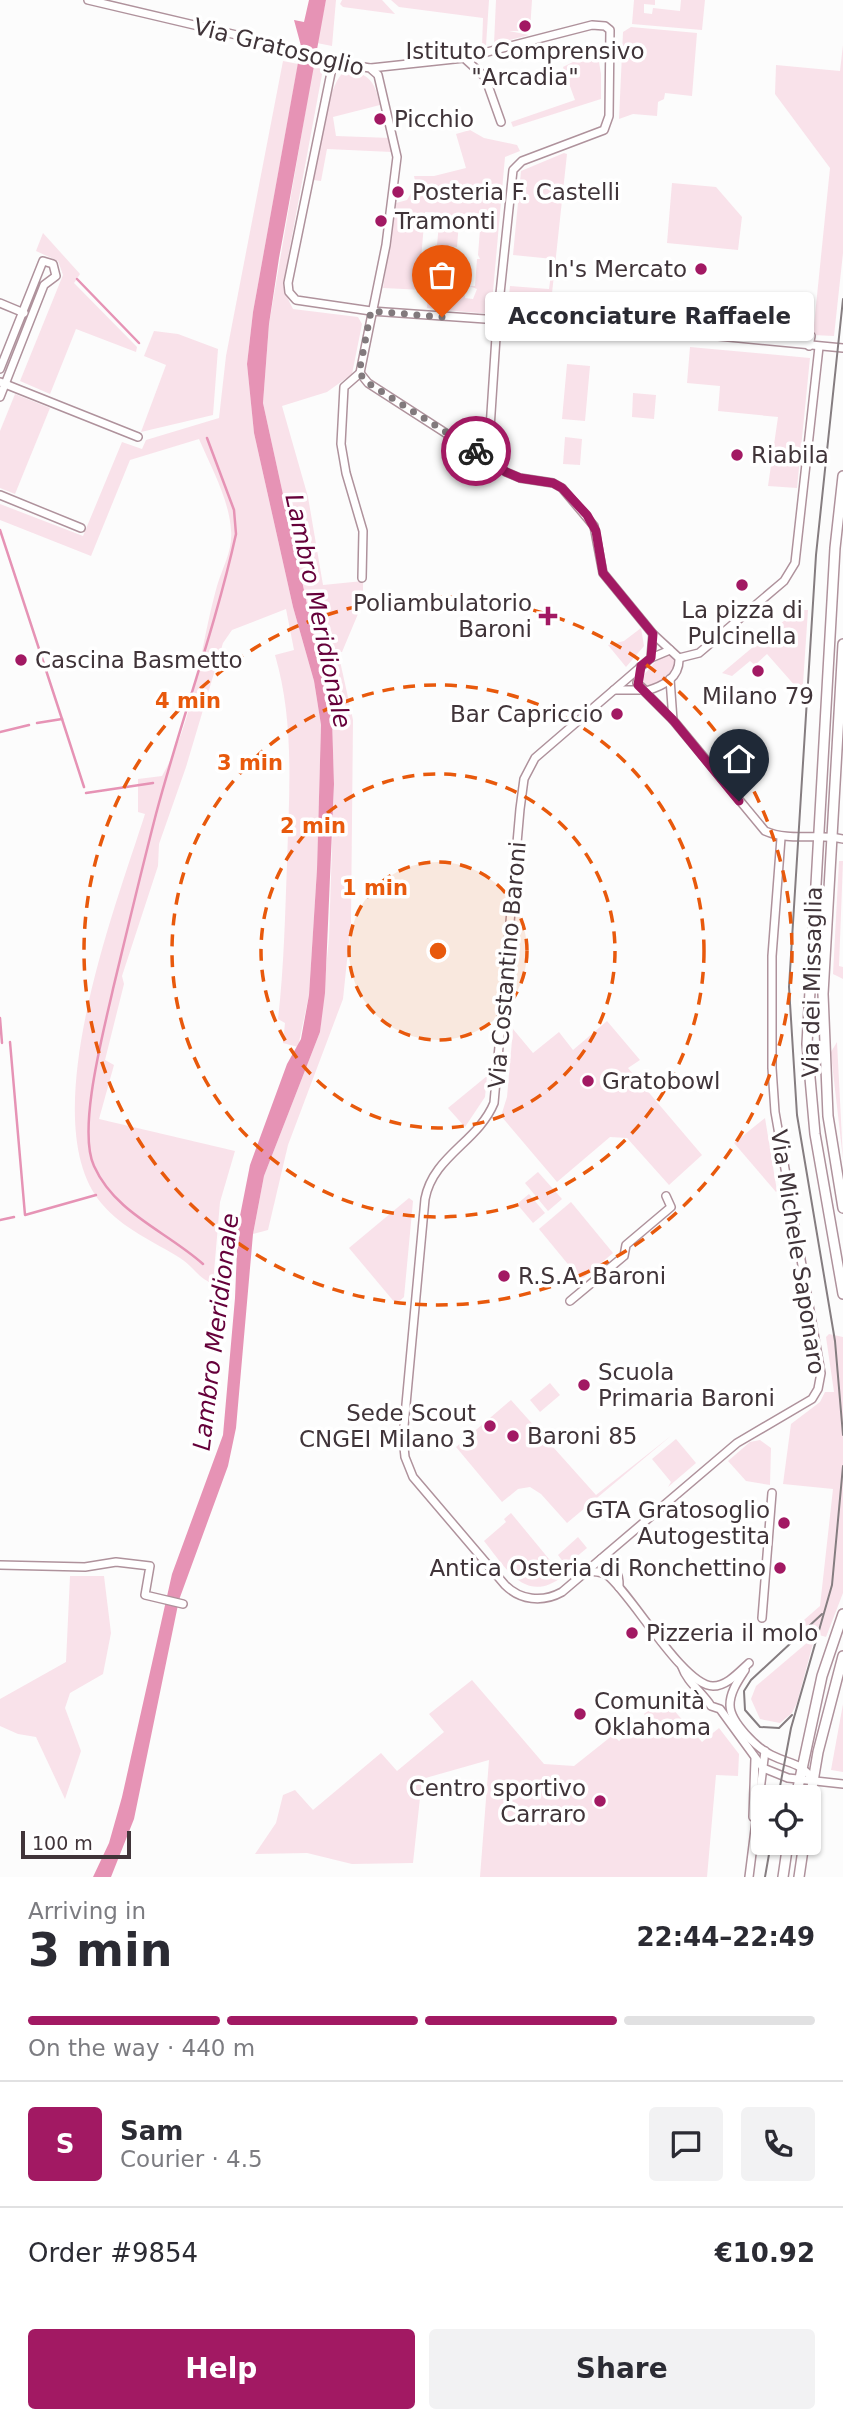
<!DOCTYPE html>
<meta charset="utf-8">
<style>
body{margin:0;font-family:"DejaVu Sans",sans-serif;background:#f2f2f3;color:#2b2b33;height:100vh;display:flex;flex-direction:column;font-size:26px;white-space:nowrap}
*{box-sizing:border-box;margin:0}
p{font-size:23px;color:#7c7c81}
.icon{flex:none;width:38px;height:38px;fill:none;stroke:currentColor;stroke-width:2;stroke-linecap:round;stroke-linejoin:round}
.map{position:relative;height:1877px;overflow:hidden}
.details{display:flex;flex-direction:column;background:#fff;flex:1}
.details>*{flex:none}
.fabs{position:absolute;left:751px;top:1785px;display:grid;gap:14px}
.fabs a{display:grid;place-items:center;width:70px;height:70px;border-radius:7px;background:#fff;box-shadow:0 2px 5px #0004;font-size:35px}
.scale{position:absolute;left:21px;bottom:18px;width:110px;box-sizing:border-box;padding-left:7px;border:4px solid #403439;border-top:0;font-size:19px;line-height:24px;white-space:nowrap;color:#403439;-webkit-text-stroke:5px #fff;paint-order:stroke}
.pin{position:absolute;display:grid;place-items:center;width:60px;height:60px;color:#fff;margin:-72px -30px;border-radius:50% 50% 50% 0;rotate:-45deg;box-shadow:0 0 7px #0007}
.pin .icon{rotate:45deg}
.courier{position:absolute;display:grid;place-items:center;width:70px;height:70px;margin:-35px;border:5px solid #a21963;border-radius:50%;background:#fff;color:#222;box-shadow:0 2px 9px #0007}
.bubble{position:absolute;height:49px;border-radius:7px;background:#fff;box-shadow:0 2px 5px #0004;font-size:23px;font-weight:800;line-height:49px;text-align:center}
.summary em{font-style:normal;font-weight:800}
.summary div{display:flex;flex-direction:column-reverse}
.summary{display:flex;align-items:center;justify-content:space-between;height:119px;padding:0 28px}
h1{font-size:46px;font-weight:800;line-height:52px}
.bar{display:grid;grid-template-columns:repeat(4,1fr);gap:10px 7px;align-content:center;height:84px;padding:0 28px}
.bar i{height:9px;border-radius:5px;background:#e1e1e2}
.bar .on{background:#a21963}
.bar p{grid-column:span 4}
.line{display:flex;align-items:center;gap:18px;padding:0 28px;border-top:2px solid #e1e1e2}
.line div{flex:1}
.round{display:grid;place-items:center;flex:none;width:74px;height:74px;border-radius:7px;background:#f2f2f3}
.primary-button{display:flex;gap:14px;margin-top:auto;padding:14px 28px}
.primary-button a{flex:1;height:80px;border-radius:7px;background:#a21963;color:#fff;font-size:28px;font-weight:800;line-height:80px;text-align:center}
.primary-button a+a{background:#f2f2f3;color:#2b2b33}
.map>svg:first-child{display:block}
</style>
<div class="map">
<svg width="843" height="1877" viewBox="0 0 843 1877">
<rect width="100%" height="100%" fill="#fcfcfc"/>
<g fill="#f9e2ea">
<polygon points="326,0 336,0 332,46 317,43"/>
<polygon points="342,0 382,0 395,14 343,7 340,4"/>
<polygon points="391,0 489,0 486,46 482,47 483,18 399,7"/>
<polygon points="496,0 532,0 530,31 509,31 529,35 494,44"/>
<polygon points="634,0 655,0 655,5 644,4 644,13 652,14 653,8 680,11 681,0 705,0 702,30 632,24"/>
<polygon points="631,27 697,33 692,96 665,93 664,99 658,102 657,116 633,114 619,119 623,32"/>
<polygon points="843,45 843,253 834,336 813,335 830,168 775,94 776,65 840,71"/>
<polygon points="597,50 601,74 601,99 513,127 511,122 575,100 563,67"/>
<path d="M 283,61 L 298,64 L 253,312 L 247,364 L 254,433 L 293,607 L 314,681 L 321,725 L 317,869 L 309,995 L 298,1047 L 283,1043 L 285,1023 L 278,1019 C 284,968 285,916 287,864 C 289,794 295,723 275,655 L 294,650 L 286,609 L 232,630 L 223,643 L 186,767 L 159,844 L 158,866 L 122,976 L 124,984 L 105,1060 L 114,1065 L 99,1119 L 235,1151 L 220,1202 L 213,1284 C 197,1277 194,1267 180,1258 C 153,1241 123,1229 102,1204 C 32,1122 116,906 145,814 L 138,812 L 138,779 L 162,776 C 196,717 199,650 217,586 C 223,566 233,550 231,530 C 229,499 211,467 199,439 L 130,460 L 91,556 L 0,520 L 0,504 L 83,536 L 122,442 L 142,449 L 146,440 L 219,418 L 226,356 Z"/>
<polygon points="313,67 323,69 289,252 285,283 287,297 293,309 358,317 362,324 352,374 327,392 282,406 308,497 323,585 363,581 363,602 342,652 338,652 353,720 351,922 343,999 288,1145 268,1230 253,1234 264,1176 320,1032 329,938 334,784 332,718 263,403 269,324"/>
<path d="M 345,71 C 370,72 375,83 380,105 L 333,117 L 336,136 L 391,138 L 392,152 L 327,149 L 321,181 L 313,180 C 318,156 326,85 345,71 Z"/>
<polygon points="470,130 484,138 517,145 520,151 505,157 491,314 443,310 453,261 458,261 455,264 453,288 455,289 452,297 465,295 465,298 473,299 477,289 469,286 475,286 477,259 480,259 478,255 480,229 483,228 481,215 469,217 469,214 460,214 462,222 459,222 457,247 437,245 440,213 425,212 420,271 434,273 436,258 441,258 436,309 427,308 428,293 424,290 383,288 396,203 407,200 416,185 414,176 434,176 466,168 456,134"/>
<polygon points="564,153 567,154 550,312 507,312 510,286 549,289 553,259 513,255 521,171"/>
<polygon points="672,183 716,187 742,217 738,250 667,243"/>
<polygon points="43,233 80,274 74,283 137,347 136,352 76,329 50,394 20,381 63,275 58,261 36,251"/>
<polygon points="154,331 178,334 218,349 213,415 141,432 166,365 144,356"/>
<polygon points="690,347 810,358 797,488 768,486 778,417 718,411 720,386 687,383"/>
<polygon points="567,364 590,366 585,421 562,419"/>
<polygon points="633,393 656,395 654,419 632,417"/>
<polygon points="15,394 50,408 15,494 0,488 0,431"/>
<polygon points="565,437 582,439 580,465 563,464"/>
<polygon points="804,610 808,610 803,684 797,688 767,654 755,665 750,661 732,676 722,673 791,615"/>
<polygon points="641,628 644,646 626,667 608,645 624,641"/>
<path d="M 670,654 L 677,657 C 673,672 662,690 644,684 L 643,676 L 656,661 Z"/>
<polygon points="839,861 843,861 839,966 843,967 843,979 833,974"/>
<polygon points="607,1021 640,1060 628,1068 702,1155 669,1185 627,1138 610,1137 557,1182 501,1116 507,1097 513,1029 533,1053 559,1032 573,1050"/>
<polygon points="837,1042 843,1159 832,1063 831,1052"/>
<polygon points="487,1076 485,1097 465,1127 448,1108"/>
<polygon points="765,1118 777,1191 776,1192 734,1143"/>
<polygon points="538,1172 562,1199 548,1211 525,1183"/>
<polygon points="529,1194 545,1213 533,1223 517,1204"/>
<polygon points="409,1198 413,1201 404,1297 396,1304 349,1248"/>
<polygon points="571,1202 613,1253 581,1280 539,1229"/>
<polygon points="829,1334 843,1337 843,1593 826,1637 816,1634 809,1639 804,1620 820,1606 833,1489 783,1484 791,1424 820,1402 825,1392 834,1392 826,1337"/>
<polygon points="550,1383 560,1395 540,1412 530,1400"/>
<polygon points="511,1400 596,1495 672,1435 567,1523 541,1494 530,1487 518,1489 502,1502 456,1447"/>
<polygon points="676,1439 696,1463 668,1487 671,1482 652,1459"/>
<polygon points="760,1440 771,1448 770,1485 746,1481 728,1461 750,1442"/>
<path d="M 511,1513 L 563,1576 C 526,1606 505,1567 484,1541 L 506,1522 L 504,1519 Z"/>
<polygon points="578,1537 587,1548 569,1563 564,1563 558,1555"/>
<polygon points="70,1576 104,1576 111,1633 103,1674 70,1693 65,1708 81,1751 65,1799 36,1737 18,1734 0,1726 0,1699 66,1662"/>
<polygon points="815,1636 797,1703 792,1713 780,1723 760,1719 751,1699 756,1686"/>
<polygon points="472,1680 544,1764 574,1766 613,1735 619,1741 647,1718 644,1714 663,1698 702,1742 719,1728 739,1754 738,1776 716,1775 707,1877 480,1877 489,1760 422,1779 413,1863 352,1864 307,1853 255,1854 276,1823 283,1795 295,1790 313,1810 381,1753 397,1771 444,1732 429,1714"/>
<polygon points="843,1704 843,1772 831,1770"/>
</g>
<polygon fill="#e693b5" points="309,0 326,0 279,258 269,324 263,403 332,718 334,784 325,993 320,1032 264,1176 253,1234 236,1428 228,1466 179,1600 134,1819 111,1877 93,1877 109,1843 122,1797 172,1574 223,1435 235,1298 238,1226 250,1165 287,1064 301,1039 309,995 317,869 321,725 314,681 293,607 254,433 247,364 253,312 301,46 294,20 304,22"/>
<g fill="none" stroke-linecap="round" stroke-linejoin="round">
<g stroke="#e693b5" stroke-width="2.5">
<polyline points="77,279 139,343"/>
<polyline points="0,530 62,719"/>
<polyline points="37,723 62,719 84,787"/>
<polyline points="0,732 29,725"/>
<polyline points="86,793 153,783"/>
<polyline points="0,1018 2,1043"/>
<polyline points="10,1042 25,1215 96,1195"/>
<polyline points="0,1220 14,1217"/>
<path d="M 203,1264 C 166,1231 115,1213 94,1166 C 77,1129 104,1030 113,989 C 127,931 141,872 156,814 C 181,720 215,629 236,534 L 234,510 L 207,438"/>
</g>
<g stroke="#af929c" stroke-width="10">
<g id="minor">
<polyline points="88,0 245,37 295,56 370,68 378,75 397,157 386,245 360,373 344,387 341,444 346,473 363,531 362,578"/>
<polyline points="464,58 485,77 501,122"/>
<polyline points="333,63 288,283 289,292 296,300 371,311 687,333 843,348"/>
<polyline points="371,68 464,58 592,25 605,26 610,30 609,116 604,130 522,161 513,170 497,322 488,459"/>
<polyline points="0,303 24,313"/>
<polyline points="809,346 811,336"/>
<polyline points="0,369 43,261 53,264 56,276 44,285 0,397"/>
<path d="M 360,373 L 368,383 L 506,472 L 520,478 L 553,483 L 562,488 L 594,526 L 603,573 L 653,634 L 679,658 C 680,678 663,686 646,691 L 637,683 L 640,667"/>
<polyline points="0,382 138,437"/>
<polyline points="0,495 81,528"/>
<path d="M 653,634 L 651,658 L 535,758 L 524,779 L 520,809 L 494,1103 C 478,1142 433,1156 425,1199 L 403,1437 L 405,1457 L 413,1477 L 505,1585 C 520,1600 542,1603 562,1592 L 737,1443 L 812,1399 L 818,1389 L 821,1373 L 775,1112 L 772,1068 L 772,956 L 781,838"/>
<polyline points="651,658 670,650"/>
<polyline points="679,658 699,653 784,581 795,563 819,347"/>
<polyline points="670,679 673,720"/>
<polyline points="614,690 642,690"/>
<path d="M 644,691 L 673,720 L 765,831 C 790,842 817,833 843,839"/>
<polyline points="570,1301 624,1256 626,1245 671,1207 666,1196"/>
<path d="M 601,1559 C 613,1565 620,1572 619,1587"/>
<polyline points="0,1565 85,1567 116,1562 150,1566 145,1595 183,1604"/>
<path d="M 586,1571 C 593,1572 601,1571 607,1575 C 631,1593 683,1686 713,1686 C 727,1686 739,1672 749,1663"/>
<polyline points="762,1618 772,1493"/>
<path d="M 682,1667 C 687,1682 703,1693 711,1706 L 720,1709 L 763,1768 L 788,1778 L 843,1784"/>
<path d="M 745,1670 C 738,1681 730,1692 730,1705 C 730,1722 757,1748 771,1755 C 791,1765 798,1761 813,1779"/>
<polyline points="753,1817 755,1759"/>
<polyline points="749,1877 765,1751"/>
</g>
</g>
<g stroke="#af929c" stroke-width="12">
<g id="major">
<polyline points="843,476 835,548 807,1044 815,1134 843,1294"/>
<polyline points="843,644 823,994 828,1116 843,1208"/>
<polyline points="796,1797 822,1676 843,1614"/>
<polyline points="808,1811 818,1752 843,1656"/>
<polyline points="783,1877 788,1843"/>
<polyline points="799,1877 804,1843"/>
</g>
</g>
<use href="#minor" stroke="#fff" stroke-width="7"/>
<use href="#major" stroke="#fff" stroke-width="9"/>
<g stroke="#857d80" stroke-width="2">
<polyline points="843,299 816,555 789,987 797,1115 835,1341 843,1435"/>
<polyline points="792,1715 779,1728 760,1727 745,1710 744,1691 751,1680 822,1614"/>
<polyline points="778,1797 791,1728 832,1585 843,1466"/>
<polyline points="765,1877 771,1843"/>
</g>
</g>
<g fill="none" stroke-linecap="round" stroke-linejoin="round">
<polyline stroke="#827a7d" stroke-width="7" stroke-dasharray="0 12.6" points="442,317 371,311 359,373 368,383 476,451"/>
<polyline stroke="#a21963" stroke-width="9" points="476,451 506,472 520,478 553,483 562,488 587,515 596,531 603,573 653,634 651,658 641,666 638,685 673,720 739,801"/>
</g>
<circle cx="438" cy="951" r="89" fill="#e8590c" fill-opacity=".12"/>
<g fill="none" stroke="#e8590c" stroke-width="3.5" stroke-dasharray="12 9">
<circle cx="438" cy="951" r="89"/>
<circle cx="438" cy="951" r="177"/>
<circle cx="438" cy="951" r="266"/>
<circle cx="438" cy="951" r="354"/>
</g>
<g fill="#a21963" stroke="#fff" stroke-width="2.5">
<circle cx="525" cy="26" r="7"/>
<circle cx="380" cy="119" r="7"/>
<circle cx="398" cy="192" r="7"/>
<circle cx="381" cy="221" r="7"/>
<circle cx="701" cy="269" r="7"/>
<circle cx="737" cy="455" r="7"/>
<circle cx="742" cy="585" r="7"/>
<path d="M544.5 605.5h7v7h7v7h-7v7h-7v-7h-7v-7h7z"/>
<circle cx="21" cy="660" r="7"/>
<circle cx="758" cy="671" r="7"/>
<circle cx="617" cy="714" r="7"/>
<circle cx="588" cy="1081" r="7"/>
<circle cx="504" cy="1276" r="7"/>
<circle cx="584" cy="1385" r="7"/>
<circle cx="490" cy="1426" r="7"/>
<circle cx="513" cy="1436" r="7"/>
<circle cx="784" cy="1523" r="7"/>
<circle cx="780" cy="1568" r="7"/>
<circle cx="632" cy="1633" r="7"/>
<circle cx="580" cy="1714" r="7"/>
<circle cx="600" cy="1801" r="7"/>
</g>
<g text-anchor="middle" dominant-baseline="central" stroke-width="7" stroke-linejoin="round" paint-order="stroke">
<g font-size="23" fill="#403439" stroke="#fff">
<text transform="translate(279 47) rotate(14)">Via Gratosoglio</text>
<text transform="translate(507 965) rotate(-85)">Via Costantino Baroni</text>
<text transform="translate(812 982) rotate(-89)">Via dei Missaglia</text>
<text transform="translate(798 1252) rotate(81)">Via Michele Saponaro</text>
</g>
<g font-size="23" fill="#403439" stroke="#fff" text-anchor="start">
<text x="525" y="51" text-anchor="middle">Istituto Comprensivo<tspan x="525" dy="26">"Arcadia"</tspan></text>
<text x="394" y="119">Picchio</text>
<text x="412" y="192">Posteria F. Castelli</text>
<text x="395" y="221">Tramonti</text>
<text x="687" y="269" text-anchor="end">In's Mercato</text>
<text x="751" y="455">Riabila</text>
<text x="532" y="603" text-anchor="end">Poliambulatorio<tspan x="532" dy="26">Baroni</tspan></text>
<text x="742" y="610" text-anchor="middle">La pizza di<tspan x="742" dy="26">Pulcinella</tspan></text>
<text x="35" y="660">Cascina Basmetto</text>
<text x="758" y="696" text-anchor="middle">Milano 79</text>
<text x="603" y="714" text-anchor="end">Bar Capriccio</text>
<text x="602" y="1081">Gratobowl</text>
<text x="518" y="1276">R.S.A. Baroni</text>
<text x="598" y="1372">Scuola<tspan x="598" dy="26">Primaria Baroni</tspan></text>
<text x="476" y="1413" text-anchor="end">Sede Scout<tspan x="476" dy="26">CNGEI Milano 3</tspan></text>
<text x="527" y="1436">Baroni 85</text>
<text x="770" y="1510" text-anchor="end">GTA Gratosoglio<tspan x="770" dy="26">Autogestita</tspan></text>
<text x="766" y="1568" text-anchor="end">Antica Osteria di Ronchettino</text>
<text x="646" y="1633">Pizzeria il molo</text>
<text x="594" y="1701">Comunità<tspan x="594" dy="26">Oklahoma</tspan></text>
<text x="586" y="1788" text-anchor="end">Centro sportivo<tspan x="586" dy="26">Carraro</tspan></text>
</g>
<g font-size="24" font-style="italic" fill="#65003a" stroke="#fff">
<text transform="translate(318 611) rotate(78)">Lambro Meridionale</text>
<text transform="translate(216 1332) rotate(-83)">Lambro Meridionale</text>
</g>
</g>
<circle cx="438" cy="951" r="10" fill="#e8590c" stroke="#fff" stroke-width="3.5"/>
<g font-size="21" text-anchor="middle" font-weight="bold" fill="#e8590c" stroke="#fff" stroke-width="7" stroke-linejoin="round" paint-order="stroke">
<text x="188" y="708">4 min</text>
<text x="250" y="770">3 min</text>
<text x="313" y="833">2 min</text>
<text x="375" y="895">1 min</text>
</g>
</svg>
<div class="fabs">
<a><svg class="icon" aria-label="locate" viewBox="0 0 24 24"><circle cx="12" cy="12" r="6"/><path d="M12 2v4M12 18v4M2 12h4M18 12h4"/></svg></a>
</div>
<div class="scale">100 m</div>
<div class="pin" style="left:442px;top:317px;background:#ea580c"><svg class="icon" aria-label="bag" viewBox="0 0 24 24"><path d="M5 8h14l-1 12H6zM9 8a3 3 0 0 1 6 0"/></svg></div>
<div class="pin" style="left:739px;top:801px;background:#1f2937"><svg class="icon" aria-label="home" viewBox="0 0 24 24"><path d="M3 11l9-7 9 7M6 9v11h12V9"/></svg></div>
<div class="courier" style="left:476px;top:451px"><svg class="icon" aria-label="bike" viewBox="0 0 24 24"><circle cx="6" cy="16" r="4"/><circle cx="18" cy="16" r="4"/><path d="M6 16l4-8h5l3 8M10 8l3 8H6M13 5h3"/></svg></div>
<div class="bubble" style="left:485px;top:292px;width:329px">Acconciature Raffaele</div>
</div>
<section class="details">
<div class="summary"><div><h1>3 min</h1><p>Arriving in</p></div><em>22:44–22:49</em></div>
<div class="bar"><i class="on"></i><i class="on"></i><i class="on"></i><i></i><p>On the way · 440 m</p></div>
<div class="line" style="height:126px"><b class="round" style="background:#a21963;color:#fff">S</b><div><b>Sam</b><p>Courier · 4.5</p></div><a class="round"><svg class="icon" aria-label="chat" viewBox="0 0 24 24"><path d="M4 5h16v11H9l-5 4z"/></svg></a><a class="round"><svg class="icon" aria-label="phone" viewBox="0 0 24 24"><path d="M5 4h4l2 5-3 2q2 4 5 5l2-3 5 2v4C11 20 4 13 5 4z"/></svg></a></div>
<div class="line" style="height:91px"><div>Order #9854</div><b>€10.92</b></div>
<div class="primary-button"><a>Help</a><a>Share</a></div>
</section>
